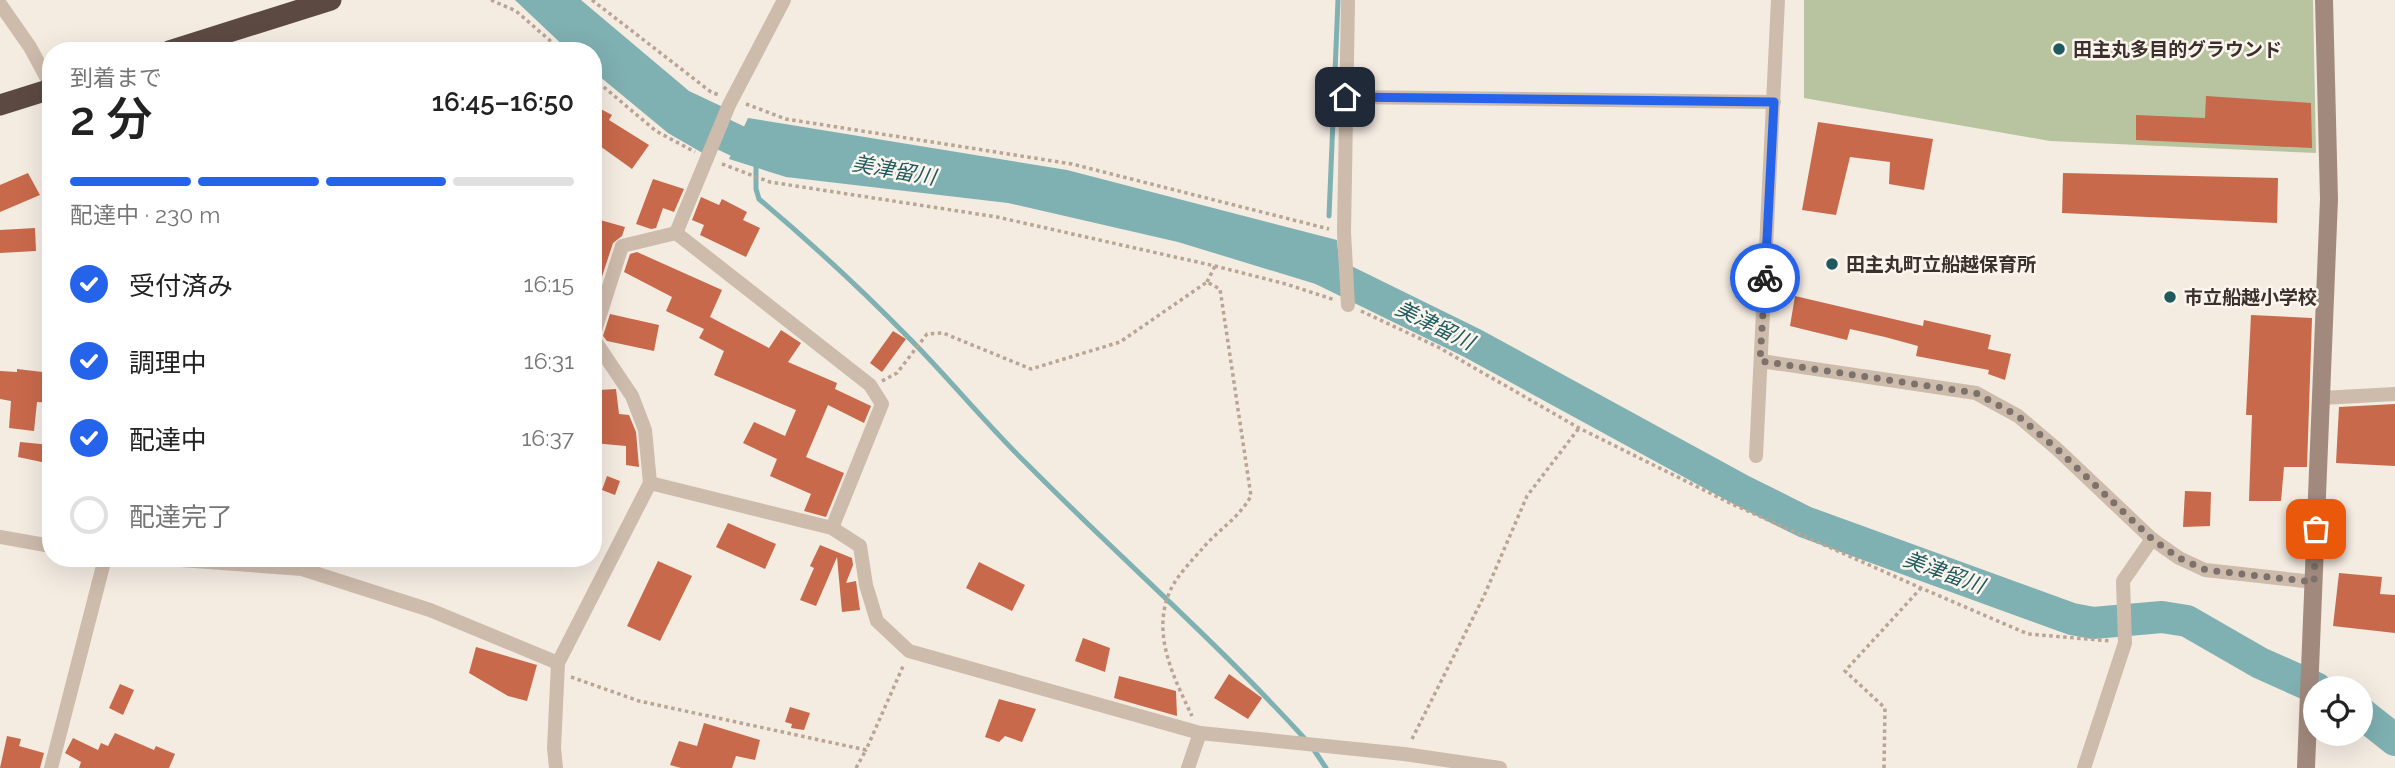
<!DOCTYPE html>
<html lang="ja">
<meta charset="utf-8">
<style>
body{margin:0;font-family:Raleway,"Noto Sans JP",sans-serif;background:#f6f6f6;color:#222;height:100vh;display:flex;flex-direction:column;font-size:26px;white-space:nowrap}
*{box-sizing:border-box;margin:0}
p{font-size:23px;color:#767676}
.icon{flex:none;width:38px;height:38px;fill:none;stroke:currentColor;stroke-width:2;stroke-linecap:round;stroke-linejoin:round}
.map{position:relative;flex:1;overflow:hidden}
.drawer{position:absolute;left:42px;top:42px;width:560px;height:525px;display:flex;flex-direction:column;background:#fff;border-radius:28px;box-shadow:0 7px 28px #0002}
.drawer>*{flex:none}
.buttons{position:absolute;left:2303px;top:676px;display:grid;gap:14px}
.buttons a{display:grid;place-items:center;width:70px;height:70px;border-radius:50%;background:#fff;box-shadow:0 7px 28px #0002;font-size:35px}
.pin{position:absolute;display:grid;place-items:center;width:60px;height:60px;color:#fff;margin:-30px;border-radius:14px;box-shadow:0 4px 10px #0006}
.courier{position:absolute;display:grid;place-items:center;width:70px;height:70px;margin:-35px;border:5px solid #2563eb;border-radius:50%;background:#fff;color:#222;box-shadow:0 2px 9px #0007}
.headline em{font-style:normal;font-weight:600}
.headline div{display:flex;flex-direction:column-reverse}
.headline{display:flex;align-items:center;justify-content:space-between;height:119px;padding:0 28px}
h1{font-size:46px;font-weight:600;line-height:52px}
.bar{display:grid;grid-template-columns:repeat(4,1fr);gap:10px 7px;align-content:center;height:84px;padding:0 28px}
.bar i{height:9px;border-radius:5px;background:#e0e0e0}
.bar .on{background:#2563eb}
.bar p{grid-column:span 4}
ol{padding:0 28px;list-style:none}
li{display:flex;align-items:center;gap:21px;height:77px}
li p{margin-inline-start:auto}
li .icon{padding:7px;border-radius:50%;background:#2563eb;color:#fff;stroke-width:4}
li:last-child{color:#767676}
li i{width:38px;height:38px;border:4px solid #e0e0e0;border-radius:50%}
.map>svg:first-child{display:block}
</style>
<div class="map">
<svg width="2395" height="768" viewBox="0 0 2395 768">
<rect width="100%" height="100%" fill="#f4ebe1"/>
<polygon fill="#b8c4a0" points="1804,0 2313,0 2316,153 2050,141 1804,98"/>
<g fill="#7fb0b2">
<polygon points="515,0 581,0 689,91 725,108 706,155 668,133 593,71 593,51 569,51"/>
<polygon points="748,118 1067,170 1337,240 1342,292 1178,242 1008,203 786,177 729,159"/>
</g>
<g fill="none" stroke-linecap="round" stroke-linejoin="round">
<g stroke="#7fb0b2" stroke-width="5">
<path d="M 756,160 L 756,189 L 759,199 C 810,242 860,288 907,336 C 948,377 985,423 1027,464 C 1119,557 1218,643 1306,740"/>
<polyline points="1329,216 1338,0"/>
<polyline points="1312,747 1326,768"/>
</g>
<g stroke="#7fb0b2" stroke-width="32">
<polyline points="685,116 756,150 779,153"/>
<polyline points="1315,266 1472,343 1741,490 1805,522 2072,619 2093,623 2162,617 2187,621 2260,663 2316,688"/>
<polyline points="2361,713 2395,740"/>
</g>
</g>
<g fill="#c8694b">
<polygon points="2206,96 2311,103 2312,148 2136,140 2136,115 2205,118"/>
<polygon points="593,105 612,115 609,120 649,145 632,169 593,141"/>
<polygon points="1818,122 1933,139 1924,190 1889,184 1890,162 1850,157 1836,215 1802,210"/>
<polygon points="28,173 40,195 0,212 0,185"/>
<polygon points="2063,173 2278,178 2277,223 2062,213"/>
<polygon points="653,179 684,189 674,212 663,208 656,228 651,229 636,224"/>
<polygon points="701,197 719,205 722,199 747,212 743,220 760,228 746,257 700,235 704,225 692,220"/>
<polygon points="593,218 625,227 622,236 613,243 594,301"/>
<polygon points="35,228 36,251 0,253 0,230"/>
<polygon points="637,252 722,290 710,317 769,348 781,330 801,343 788,362 837,383 835,389 871,406 864,423 828,405 806,457 844,473 826,517 804,511 811,494 770,476 777,459 743,443 754,422 785,436 796,410 714,375 724,351 699,338 704,329 666,311 672,297 624,272 630,254"/>
<polygon points="1795,296 1923,326 1924,320 1991,335 1988,349 2011,354 2005,380 1988,374 1989,370 1916,356 1918,346 1885,337 1850,329 1847,340 1790,326"/>
<polygon points="610,314 659,325 654,351 607,341 603,336"/>
<polygon points="2251,315 2312,318 2307,467 2284,467 2281,501 2249,501 2252,415 2246,415"/>
<polygon points="893,331 906,339 882,372 870,363"/>
<polygon points="17,369 51,373 51,403 37,402 34,431 9,428 11,401 0,399 0,371 17,372"/>
<polygon points="616,389 619,414 629,415 636,432 639,467 626,465 626,446 593,443 593,409 599,410 598,390"/>
<polygon points="2395,404 2395,466 2336,463 2339,407"/>
<polygon points="20,442 51,445 51,464 18,457"/>
<polygon points="607,476 620,481 615,495 602,490"/>
<polygon points="2185,491 2211,492 2210,526 2183,527"/>
<polygon points="728,523 776,544 765,569 716,547"/>
<polygon points="820,545 852,558 853,565 846,583 856,581 860,610 842,612 837,557 816,606 800,600 814,568 810,566"/>
<polygon points="658,561 692,576 660,641 627,626"/>
<polygon points="979,562 1025,585 1012,611 966,588"/>
<polygon points="2339,573 2382,577 2380,594 2395,595 2395,633 2333,626"/>
<polygon points="1083,638 1110,648 1105,672 1075,661"/>
<polygon points="476,647 537,665 527,701 508,696 469,673"/>
<polygon points="1229,674 1262,698 1248,719 1214,698"/>
<polygon points="1119,676 1176,691 1177,716 1114,698"/>
<polygon points="120,684 134,690 123,715 109,708"/>
<polygon points="999,699 1036,709 1022,742 1005,736 999,742 985,737"/>
<polygon points="790,707 810,713 804,730 791,728 792,724 785,722"/>
<polygon points="704,723 760,740 755,760 736,756 732,768 681,768 670,765 679,741 697,746"/>
<polygon points="115,733 154,750 156,746 175,754 169,768 79,768 81,762 65,753 73,738 98,750 101,743 108,746"/>
<polygon points="7,736 21,739 19,746 44,753 40,768 0,768"/>
</g>
<g fill="none" stroke-linecap="round" stroke-linejoin="round">
<g stroke="#b9a596" stroke-width="3.5" stroke-dasharray="3.5 3.5" stroke-linecap="butt">
<polyline points="491,0 516,11 562,51"/>
<polyline points="592,0 711,92 719,95"/>
<polyline points="593,78 656,131 695,152"/>
<polyline points="746,104 786,119 1072,164 1329,229"/>
<polyline points="722,164 770,182 997,217 1215,266 1286,284 1335,300"/>
<polyline points="1207,282 1215,266"/>
<polyline points="1361,311 1438,347 1579,428 1732,504 1921,588 2028,634 2111,641"/>
<path d="M 882,381 L 897,373 L 927,334 L 943,333 L 1031,369 L 1120,342 L 1207,282 L 1220,289 L 1251,496 C 1239,518 1218,530 1203,548 C 1192,560 1176,577 1170,591 C 1151,634 1174,678 1192,716"/>
<polyline points="571,677 639,701 866,750 904,664"/>
<polyline points="1412,739 1484,596 1527,496 1579,428"/>
<polyline points="856,768 866,750"/>
<polyline points="1884,768 1885,708 1845,671 1921,588"/>
</g>
<g stroke="#cdbbac" stroke-width="14">
<polyline points="1348,0 1344,232 1348,305"/>
<polyline points="0,4 30,47 51,86"/>
<polyline points="1345,97 1774,102"/>
<polyline points="676,233 870,385 882,404 832,528"/>
<polyline points="676,233 729,105 784,0"/>
<polyline points="593,337 622,246 676,233"/>
<polyline points="1761,361 1976,393 2018,416 2057,449 2152,539 2179,558 2205,570 2314,582"/>
<polyline points="2322,398 2395,394"/>
<polyline points="1756,456 1778,0"/>
<polyline points="650,483 832,528 860,546 866,585 877,621 909,651 1200,733 1404,754 1500,768"/>
<polyline points="0,537 51,546"/>
<polyline points="153,558 302,569 430,610 558,663"/>
<polyline points="51,768 105,558"/>
<polyline points="556,768 554,748 558,663 650,483 645,430 632,396 593,338"/>
<polyline points="1188,768 1200,733"/>
<polyline points="2084,768 2125,643 2123,581 2152,539"/>
</g>
<polyline stroke="#a18a7d" stroke-width="18" points="2306,768 2329,199 2324,0"/>
<g stroke="#5c4a42" stroke-width="21">
<polyline points="169,51 331,0"/>
<polyline points="0,105 51,89"/>
</g>
</g>
<g fill="none" stroke-linecap="round" stroke-linejoin="round">
<polyline stroke="#7c716b" stroke-width="7" stroke-dasharray="0 12.6" points="1765,278 1760,361 1976,393 2018,416 2057,449 2152,539 2179,558 2206,570 2314,582 2316,529"/>
<polyline stroke="#2563eb" stroke-width="9" points="1345,97 1774,102 1765,278"/>
</g>
<g fill="#1f5a5e" stroke="#fbf5ee" stroke-width="2.5">
<circle cx="2059" cy="49" r="7"/>
<circle cx="1832" cy="264" r="7"/>
<circle cx="2170" cy="297" r="7"/>
</g>
<g text-anchor="middle" dominant-baseline="central" stroke-width="5" stroke-linejoin="round" paint-order="stroke">
<g font-size="19" font-weight="bold" fill="#3b302b" stroke="#fbf5ee" text-anchor="start">
<text x="2073" y="49">田主丸多目的グラウンド</text>
<text x="1846" y="264">田主丸町立船越保育所</text>
<text x="2184" y="297">市立船越小学校</text>
</g>
<g font-size="21" font-style="italic" fill="#1f5a5e" stroke="#fbf5ee">
<text transform="translate(894 170) rotate(10)">美津留川</text>
<text transform="translate(1435 325) rotate(26)">美津留川</text>
<text transform="translate(1944 572) rotate(20)">美津留川</text>
</g>
</g>
</svg>
<div class="buttons">
<a><svg class="icon" aria-label="locate" viewBox="0 0 24 24"><circle cx="12" cy="12" r="6"/><path d="M12 2v4M12 18v4M2 12h4M18 12h4"/></svg></a>
</div>
<div class="pin" style="left:2316px;top:529px;background:#ea580c"><svg class="icon" aria-label="bag" viewBox="0 0 24 24"><path d="M5 8h14l-1 12H6zM9 8a3 3 0 0 1 6 0"/></svg></div>
<div class="pin" style="left:1345px;top:97px;background:#1f2937"><svg class="icon" aria-label="home" viewBox="0 0 24 24"><path d="M3 11l9-7 9 7M6 9v11h12V9"/></svg></div>
<div class="courier" style="left:1765px;top:278px"><svg class="icon" aria-label="bike" viewBox="0 0 24 24"><circle cx="6" cy="16" r="4"/><circle cx="18" cy="16" r="4"/><path d="M6 16l4-8h5l3 8M10 8l3 8H6M13 5h3"/></svg></div>
<section class="drawer">
<div class="headline"><div><h1>2 分</h1><p>到着まで</p></div><em>16:45–16:50</em></div>
<div class="bar"><i class="on"></i><i class="on"></i><i class="on"></i><i></i><p>配達中 · 230 m</p></div>
<ol>
<li><svg class="icon" aria-label="check" viewBox="0 0 24 24"><path d="M5 12l5 5 9-10"/></svg>受付済み<p>16:15</p></li>
<li><svg class="icon" aria-label="check" viewBox="0 0 24 24"><path d="M5 12l5 5 9-10"/></svg>調理中<p>16:31</p></li>
<li><svg class="icon" aria-label="check" viewBox="0 0 24 24"><path d="M5 12l5 5 9-10"/></svg>配達中<p>16:37</p></li>
<li><i></i>配達完了</li>
</ol>
</section>
</div>
